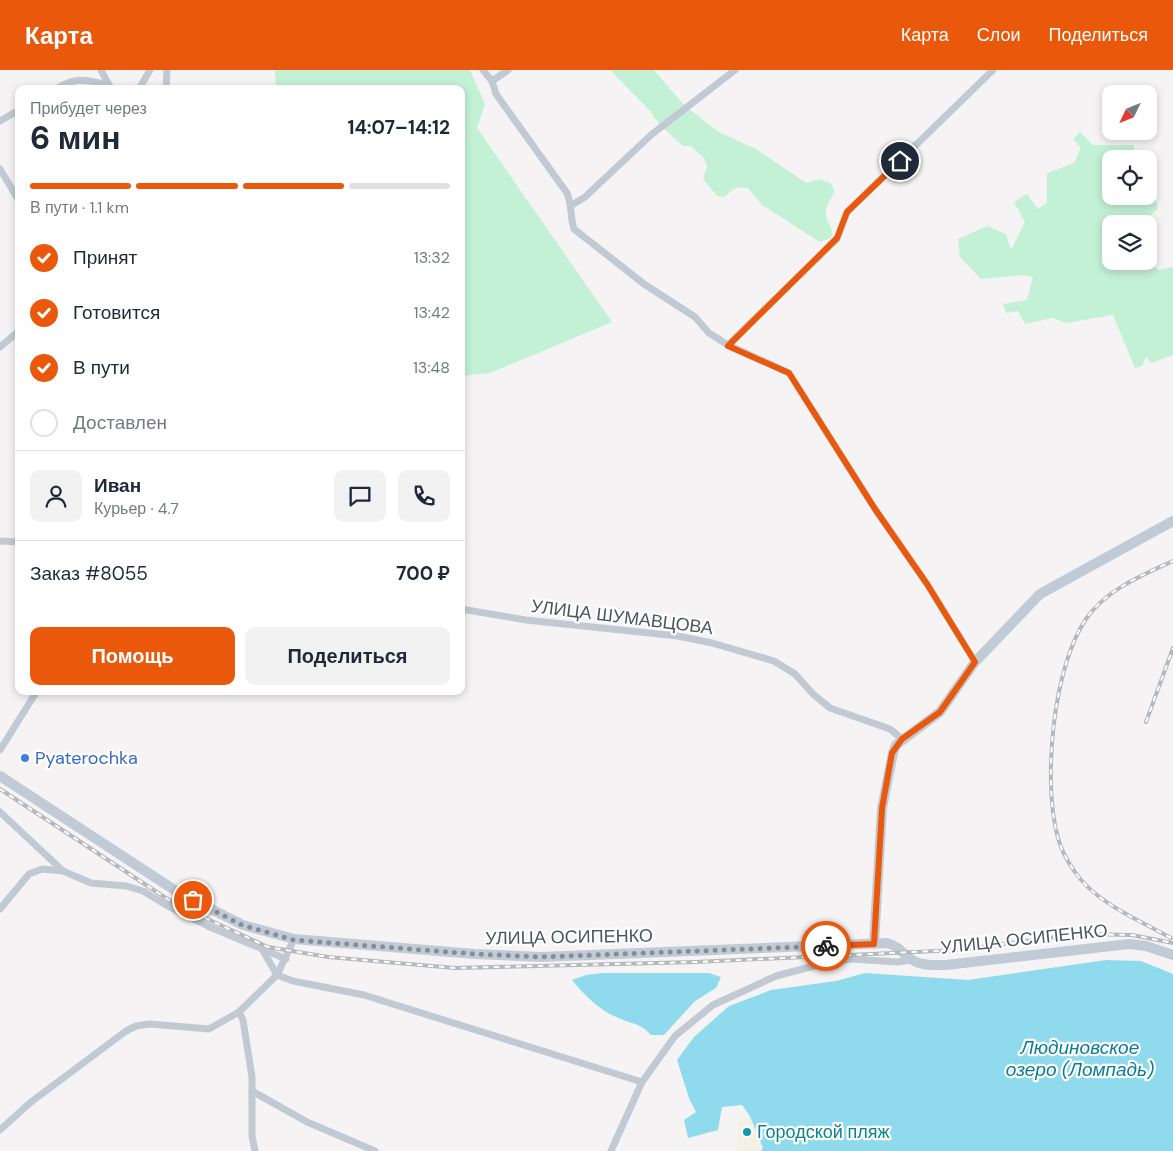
<!DOCTYPE html>
<html lang="ru">
<meta charset="utf-8">
<style>
body{margin:0;font-family:"DM Sans",sans-serif;background:#f2f2f3;color:#1f2937;height:100vh;display:flex;flex-direction:column;font-size:19px;white-space:nowrap}
*{box-sizing:border-box;margin:0}
p{font-size:16px;color:#747a83}
.icon{flex:none;width:28px;height:28px;fill:none;stroke:currentColor;stroke-width:2;stroke-linecap:round;stroke-linejoin:round}
.map{position:relative;flex:1;overflow:hidden}
.panel{position:absolute;left:15px;top:15px;width:450px;height:610px;display:flex;flex-direction:column;background:#fff;border-radius:10px;box-shadow:0 2px 8px #0003}
.panel>*{flex:none}
.needle{width:32px;rotate:227deg}
.controls{position:absolute;left:1102px;top:15px;display:grid;gap:10px}
.controls a{display:grid;place-items:center;width:55px;height:55px;border-radius:10px;background:#fff;box-shadow:0 2px 8px #0003;font-size:25px}
.pin{position:absolute;display:grid;place-items:center;width:42px;height:42px;color:#fff;margin:-21px;border:2px solid #fff;border-radius:50%;box-shadow:0 1px 5px #0007}
.courier{position:absolute;display:grid;place-items:center;width:50px;height:50px;margin:-25px;border:4px solid #ea580c;border-radius:50%;background:#fff;color:#222;box-shadow:0 1px 6px #0007}
.overview em{font-style:normal;font-weight:700}
.overview div{display:flex;flex-direction:column-reverse}
.overview{display:flex;align-items:center;justify-content:space-between;height:85px;padding:0 15px}
h1{font-size:32px;font-weight:700;line-height:38px}
.bar{display:grid;grid-template-columns:repeat(4,1fr);gap:8px 5px;align-content:center;height:60px;padding:0 15px}
.bar i{height:6px;border-radius:4px;background:#e0e1e3}
.bar .active{background:#ea580c}
.bar p{grid-column:span 4}
.line{display:flex;align-items:center;gap:12px;padding:0 15px;border-top:1px solid #e0e1e3}
.line div{flex:1}
.round{display:grid;place-items:center;flex:none;width:52px;height:52px;border-radius:10px;background:#f2f2f3}
ol{padding:0 15px;list-style:none}
li{display:flex;align-items:center;gap:15px;height:55px}
li p{margin-inline-start:auto}
li .icon{padding:5px;border-radius:50%;background:#ea580c;color:#fff;stroke-width:4}
li:last-child{color:#747a83}
li i{width:28px;height:28px;border:2px solid #e0e1e3;border-radius:50%}
.primary-button{display:flex;gap:10px;margin-top:auto;padding:10px 15px}
.primary-button a{flex:1;height:58px;border-radius:10px;background:#ea580c;color:#fff;font-size:20px;font-weight:700;line-height:58px;text-align:center}
.primary-button a+a{background:#f2f2f3;color:#1f2937}
header{display:flex;align-items:center;gap:30px;box-sizing:border-box;height:70px;padding:0 25px;background:#ea580c;color:#fff}
header strong{font-size:24px}
nav{display:flex;gap:28px;margin-inline-start:auto;font-size:18px}
.map>svg:first-child{display:block}
</style>
<header>
<strong>Карта</strong>
<nav><a>Карта</a><a>Слои</a><a>Поделиться</a></nav>
</header>
<div class="map">
<svg width="1173" height="1081" viewBox="0 0 1173 1081">
<rect width="100%" height="100%" fill="#f5f3f3"/>
<g fill="#c3f1d5">
<polygon points="275,0 470,0 485,34 477,58 612,252 490,303 461,306 461,19 276,19"/>
<path d="M 610,0 L 654,0 L 683,34 L 707,53 L 721,63 L 756,79 L 806,113 L 820,109 L 830,113 C 840,124 826,131 826,142 C 825,153 836,158 831,168 L 820,172 L 762,135 L 748,118 C 737,116 732,119 725,127 L 717,126 L 703,109 L 707,96 L 704,88 L 691,76 L 683,76 L 660,55 L 650,41 Z"/>
<polygon points="1080,62 1093,75 1133,75 1138,89 1111,89 1111,126 1133,126 1134,131 1155,126 1158,139 1139,154 1111,154 1111,191 1149,191 1158,200 1173,197 1173,285 1152,293 1146,287 1142,296 1135,298 1113,245 1066,253 1052,248 1025,254 1018,241 1006,243 1003,234 1027,230 1033,207 1022,205 981,209 960,187 958,169 987,156 1006,164 1011,180 1025,152 1014,132 1027,124 1038,139 1047,133 1047,103 1074,93 1081,78 1073,69"/>
</g>
<polygon fill="#f5f0e5" points="750,1046 763,1078 761,1081 737,1081 738,1052"/>
<g fill="#90daee">
<polygon points="1106,890 1141,891 1173,904 1173,1081 761,1081 763,1078 750,1046 742,1035 722,1037 718,1060 688,1068 684,1050 696,1042 689,1028 677,990 694,967 729,936 771,920 836,911 865,903 968,910"/>
<path d="M 602,903 L 709,903 L 721,907 L 716,918 L 695,931 L 664,965 L 651,965 C 640,953 635,955 621,949 C 600,941 586,927 572,910 L 586,905 Z"/>
</g>
<g fill="none" stroke-linecap="round" stroke-linejoin="round">
<g stroke="#c1cad2" stroke-width="7">
<polyline points="101,0 110,17"/>
<path d="M 483,0 L 492,11 L 496,24 L 567,123 C 572,135 570,146 574,159 L 644,214 L 695,247 L 709,263 L 728,275 L 789,303 L 875,439 L 927,514 L 975,592"/>
<polyline points="492,11 508,0"/>
<path d="M 56,19 C 77,6 86,10 109,15"/>
<polyline points="139,19 150,0"/>
<polyline points="166,19 167,0"/>
<polyline points="0,51 19,40"/>
<polyline points="0,99 19,131"/>
<polyline points="572,135 585,127 651,65 735,0"/>
<polyline points="728,275 837,169 847,142 993,0"/>
<polyline points="0,277 19,261"/>
<polyline points="0,471 19,472"/>
<polyline points="461,539 526,550 678,566 712,573 774,591 795,604 813,624 830,638 890,659 902,669"/>
<polyline points="0,680 37,621"/>
<polyline points="0,742 63,801"/>
<polyline points="0,839 29,804 42,799 63,801 91,813 126,816 143,821 168,836 210,857 286,889"/>
<polyline points="262,879 277,905 293,911 364,925 642,1012"/>
<polyline points="239,942 243,950 252,1007 252,1066 255,1081"/>
<polyline points="252,1021 307,1052 375,1081"/>
<polyline points="0,1060 31,1032 126,961 136,956 150,954 209,959 239,942 277,905 294,869"/>
<polyline points="611,1081 642,1012 675,966 713,935 776,906 833,891 852,889 897,892 912,890"/>
</g>
<g stroke="#c1cbd6" stroke-width="10">
<path d="M 0,706 L 179,823 L 243,855 L 294,869 L 475,884 L 541,887 L 887,873 C 902,877 902,885 914,891 C 923,896 936,895 946,895 L 1129,874 L 1146,876 L 1173,885"/>
<polyline points="874,874 882,738 893,683 896,675 940,642 975,592 1040,524 1173,451"/>
</g>
<g stroke="#b5b8bd" stroke-width="4">
<g id="rail">
<polyline points="1146,652 1173,578"/>
<polyline points="0,719 175,834 268,877 328,887 455,898 695,892 958,880 1079,864 1132,865 1173,873"/>
<path d="M 1171,868 C 1139,850 1096,833 1075,802 C 1067,791 1060,777 1057,764 C 1043,709 1053,597 1086,549 C 1106,520 1142,505 1173,491"/>
</g>
</g>
<use href="#rail" stroke="#fff" stroke-width="2" stroke-dasharray="5.5" stroke-linecap="butt"/>
</g>
<g fill="none" stroke-linecap="round" stroke-linejoin="round">
<polyline stroke="#868d94" stroke-width="5" stroke-dasharray="0 9" points="193,830 242,855 294,870 475,884 541,887 826,876"/>
<polyline stroke="#ea580c" stroke-width="6" points="826,876 874,874 882,738 892,683 902,669 940,642 975,592 927,514 875,439 789,303 728,276 837,168 847,142 900,91"/>
</g>
<circle fill="#3f7fe0" stroke="#fff" stroke-width="2" cx="25" cy="688" r="5"/>
<circle fill="#0f9aa8" stroke="#fff" stroke-width="2" cx="747" cy="1062" r="5"/>
<g text-anchor="middle" dominant-baseline="central" stroke-width="4.5" stroke-linejoin="round" paint-order="stroke">
<g font-size="18" fill="#4a5661" stroke="#fff">
<text transform="translate(622 547) rotate(7)">УЛИЦА ШУМАВЦОВА</text>
<text transform="translate(569 867) rotate(-1)">УЛИЦА ОСИПЕНКО</text>
<text transform="translate(1024 869) rotate(-6)">УЛИЦА ОСИПЕНКО</text>
</g>
<g font-size="18" fill="#366cbe" stroke="#fff" text-anchor="start">
<text x="35" y="688">Pyaterochka</text>
</g>
<g font-size="18" fill="#0d838f" stroke="#fff" text-anchor="start">
<text x="757" y="1062">Городской пляж</text>
</g>
<g font-size="19" font-style="italic" fill="#0c7c9b" stroke="#fff">
<text x="1080" y="977">Людиновское<tspan x="1080" dy="22">озеро (Ломпадь)</tspan></text>
</g>
</g>
</svg>
<div class="controls">
<a><svg class="needle" viewBox="-14 -14 28 28"><path d="M0-13l5 13h-10z" fill="#e53935"/><path d="M0 13l5-13h-10z" fill="#747a83"/></svg></a>
<a><svg class="icon" aria-label="locate" viewBox="0 0 24 24"><circle cx="12" cy="12" r="6"/><path d="M12 2v4M12 18v4M2 12h4M18 12h4"/></svg></a>
<a><svg class="icon" aria-label="layers" viewBox="0 0 24 24"><path d="M12 4l9 5-9 5-9-5zM3 14l9 5 9-5"/></svg></a>
</div>
<div class="pin" style="left:193px;top:830px;background:#ea580c"><svg class="icon" aria-label="bag" viewBox="0 0 24 24"><path d="M5 8h14l-1 12H6zM9 8a3 3 0 0 1 6 0"/></svg></div>
<div class="pin" style="left:900px;top:91px;background:#1f2937"><svg class="icon" aria-label="home" viewBox="0 0 24 24"><path d="M3 11l9-7 9 7M6 9v11h12V9"/></svg></div>
<div class="courier" style="left:826px;top:876px"><svg class="icon" aria-label="bike" viewBox="0 0 24 24"><circle cx="6" cy="16" r="4"/><circle cx="18" cy="16" r="4"/><path d="M6 16l4-8h5l3 8M10 8l3 8H6M13 5h3"/></svg></div>
<section class="panel">
<div class="overview"><div><h1>6 мин</h1><p>Прибудет через</p></div><em>14:07–14:12</em></div>
<div class="bar"><i class="active"></i><i class="active"></i><i class="active"></i><i></i><p>В пути · 1.1 km</p></div>
<ol>
<li><svg class="icon" aria-label="check" viewBox="0 0 24 24"><path d="M5 12l5 5 9-10"/></svg>Принят<p>13:32</p></li>
<li><svg class="icon" aria-label="check" viewBox="0 0 24 24"><path d="M5 12l5 5 9-10"/></svg>Готовится<p>13:42</p></li>
<li><svg class="icon" aria-label="check" viewBox="0 0 24 24"><path d="M5 12l5 5 9-10"/></svg>В пути<p>13:48</p></li>
<li><i></i>Доставлен</li>
</ol>
<div class="line" style="height:90px"><a class="round"><svg class="icon" aria-label="person" viewBox="0 0 24 24"><circle cx="12" cy="8" r="4"/><path d="M4 21q1-7 8-7t8 7"/></svg></a><div><b>Иван</b><p>Курьер · 4.7</p></div><a class="round"><svg class="icon" aria-label="chat" viewBox="0 0 24 24"><path d="M4 5h16v11H9l-5 4z"/></svg></a><a class="round"><svg class="icon" aria-label="phone" viewBox="0 0 24 24"><path d="M5 4h4l2 5-3 2q2 4 5 5l2-3 5 2v4C11 20 4 13 5 4z"/></svg></a></div>
<div class="line" style="height:65px"><div>Заказ #8055</div><b>700 ₽</b></div>
<div class="primary-button"><a>Помощь</a><a>Поделиться</a></div>
</section>
</div>
